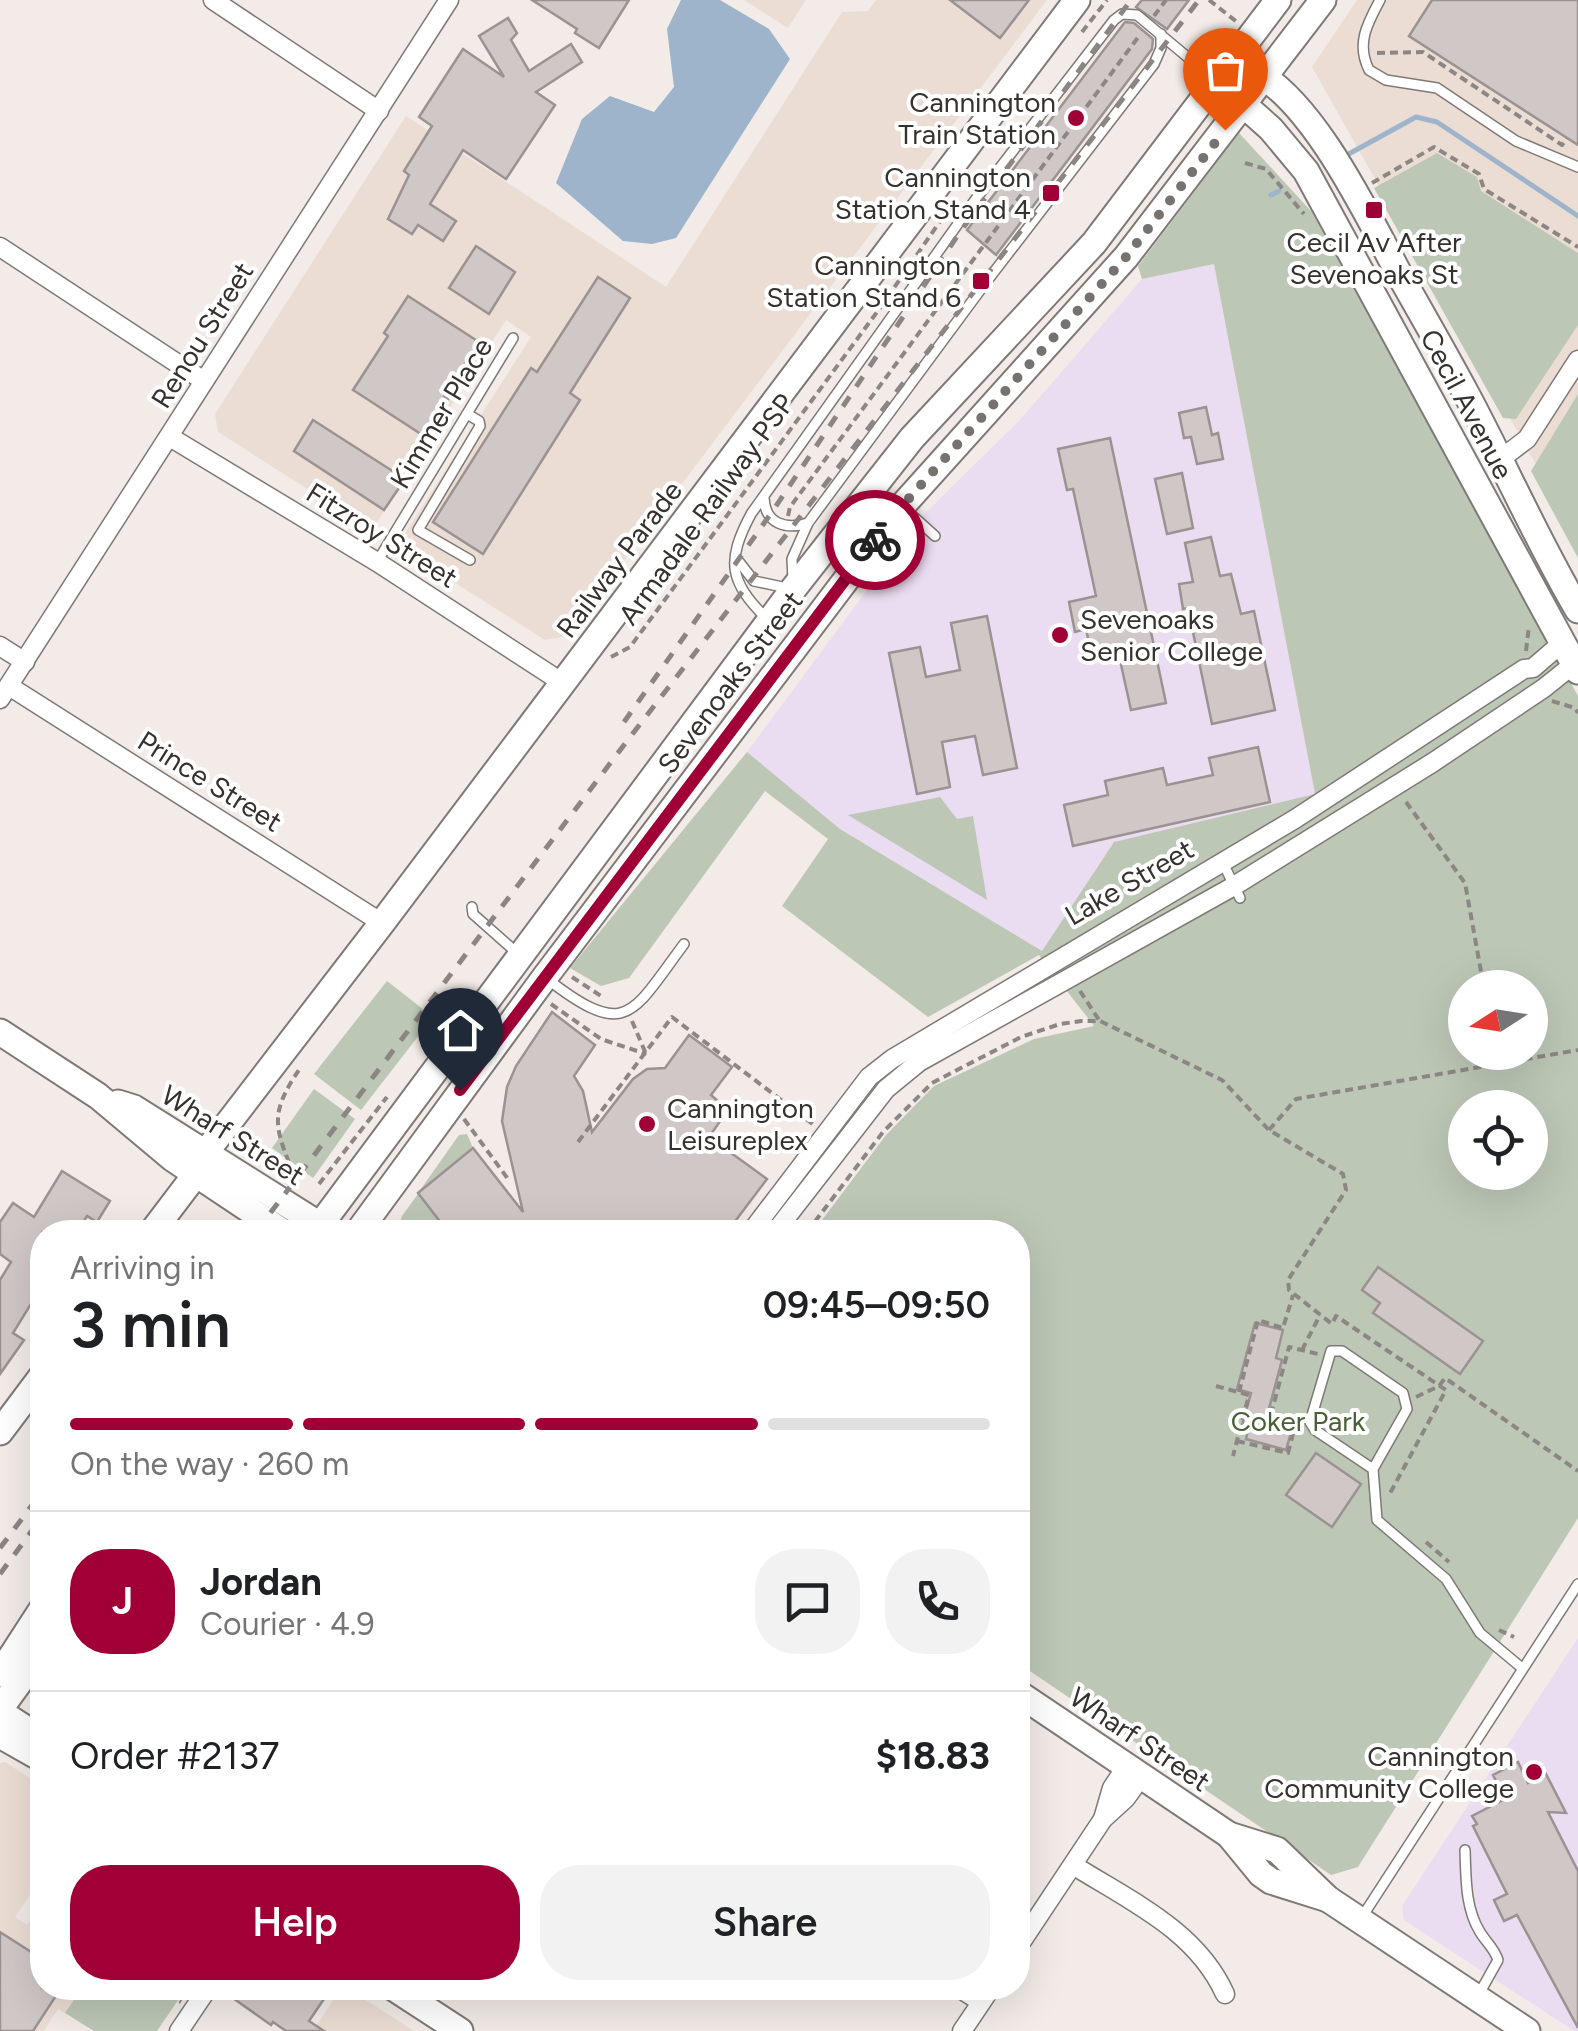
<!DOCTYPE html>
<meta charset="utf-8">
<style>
body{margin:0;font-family:Figtree,sans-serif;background:#f2f2f2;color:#202124;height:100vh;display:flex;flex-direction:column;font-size:38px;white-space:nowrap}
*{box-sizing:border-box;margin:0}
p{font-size:32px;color:#757577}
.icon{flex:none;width:55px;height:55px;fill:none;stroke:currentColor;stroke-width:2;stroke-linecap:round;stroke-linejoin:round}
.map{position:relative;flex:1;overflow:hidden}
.side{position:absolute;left:30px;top:1220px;width:1000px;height:780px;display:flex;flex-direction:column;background:#fff;border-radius:40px;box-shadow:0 10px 40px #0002}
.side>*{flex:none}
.needle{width:65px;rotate:258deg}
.fabs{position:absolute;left:1448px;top:970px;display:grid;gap:20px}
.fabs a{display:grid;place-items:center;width:100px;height:100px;border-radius:50%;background:#fff;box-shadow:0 10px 40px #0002;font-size:50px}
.pin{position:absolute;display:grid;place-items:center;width:85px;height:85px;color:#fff;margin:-102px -42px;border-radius:50% 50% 50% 0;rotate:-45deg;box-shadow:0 0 10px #0007}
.pin .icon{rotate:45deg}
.courier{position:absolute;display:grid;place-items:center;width:100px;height:100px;margin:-50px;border:8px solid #a10036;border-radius:50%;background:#fff;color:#222;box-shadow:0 2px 12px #0007}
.headline em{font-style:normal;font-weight:600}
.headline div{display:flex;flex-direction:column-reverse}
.headline{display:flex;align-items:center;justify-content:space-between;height:170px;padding:0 40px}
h1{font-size:65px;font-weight:600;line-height:75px}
.bar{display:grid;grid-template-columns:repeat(4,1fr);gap:15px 10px;align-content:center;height:120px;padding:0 40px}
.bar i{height:12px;border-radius:8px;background:#e0e0e0}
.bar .active{background:#a10036}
.bar p{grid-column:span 4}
.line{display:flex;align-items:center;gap:25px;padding:0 40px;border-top:2px solid #e0e0e0}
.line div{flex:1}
.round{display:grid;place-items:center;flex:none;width:105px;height:105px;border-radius:40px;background:#f2f2f2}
.button{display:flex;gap:20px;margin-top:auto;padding:20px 40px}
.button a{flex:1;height:115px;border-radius:40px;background:#a10036;color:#fff;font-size:40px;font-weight:600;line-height:115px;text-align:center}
.button a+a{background:#f2f2f2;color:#202124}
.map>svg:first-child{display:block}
</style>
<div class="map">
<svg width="1578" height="2031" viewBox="0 0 1578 2031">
<rect width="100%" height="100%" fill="#f2ebe7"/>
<g fill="#ebddd4">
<polygon points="744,0 806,0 788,28"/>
<polygon points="876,0 1047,0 567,636 545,640 397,546 531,337 506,320 372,530 218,432 215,414 406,116 666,287 842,12 868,11"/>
<polygon points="1357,0 1578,0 1578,539 1312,67"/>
<polygon points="5,1762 42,1786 42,1876 15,1917 27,1925 32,1918 42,1926 42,1988 82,1988 65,2013 58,2009 44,2031 0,2031 0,1763"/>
<polygon points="341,1988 347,1988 414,2031 313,2031"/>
</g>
<g fill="#ebddf1">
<polygon points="1214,264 1315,794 1114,842 1042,951 840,829 747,752 921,517 1019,421 1142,279"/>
<polygon points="1578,1638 1578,2031 1574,2031 1404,1920 1402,1906"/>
</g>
<g fill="#bdc7b6" fill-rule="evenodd">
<path d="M 1239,133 L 1311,211 L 1578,696 L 1578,1518 L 1358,1867 L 1331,1875 L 1018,1663 L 1018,1232 L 813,1232 L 886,1135 L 934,1086 L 1034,1039 L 1094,1026 L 1039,955 L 928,1017 L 782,906 L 828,839 L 765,791 L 629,978 L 601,986 L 570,968 L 747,752 L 840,829 L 1042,951 L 1114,842 L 1315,794 L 1214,264 L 1142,279 L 1138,266 ZM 1465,988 L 1530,988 L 1530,1052 L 1465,1052 ZM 1465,1108 L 1530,1108 L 1530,1172 L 1465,1172 Z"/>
<polygon points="1437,153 1477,177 1481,191 1578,253 1578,325 1516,419 1503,418 1374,188"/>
<polygon points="1578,394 1578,558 1531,471"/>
<polygon points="940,797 957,819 973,816 987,900 848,815"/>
<polygon points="387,981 433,1017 361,1110 314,1074"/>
<polygon points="314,1089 355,1119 313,1178 272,1148"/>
<polygon points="467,1134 473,1148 418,1193 459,1135"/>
<polygon points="418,1194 447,1232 397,1232 402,1216"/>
<polygon points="82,1988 182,1988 185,1990 157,2031 94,2031 65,2013"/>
</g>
<polygon fill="#9eb4cb" points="681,0 720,0 769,29 790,59 676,238 652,244 623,241 556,183 582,119 610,96 654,112 674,87 667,29"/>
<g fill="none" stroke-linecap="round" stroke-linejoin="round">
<g stroke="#9eb4cb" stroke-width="5">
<polyline points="1345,156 1416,117 1437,122 1578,216"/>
<polyline points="1271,195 1279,191"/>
</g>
</g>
<g fill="#d0c8c7" stroke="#9a9392" stroke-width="2.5">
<polygon points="532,0 629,0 599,48 575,33 577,29"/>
<polygon points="950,0 1029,0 1000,38"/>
<polygon points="1142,0 1189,0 1167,29 1136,7"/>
<polygon points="1432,0 1578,0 1578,145 1409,36"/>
<polygon points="508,18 517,33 511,40 529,71 571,44 582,62 536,92 555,105 506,179 463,150 430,204 456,221 443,241 418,225 412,234 388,219 409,175 404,171 432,126 419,117 463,49 504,77 479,36"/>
<polygon points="1125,22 1134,23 1153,39 1152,49 996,255 967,230"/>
<polygon points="476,246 515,272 489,314 449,288"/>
<polygon points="598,277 630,298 570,393 580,400 483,554 433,522 531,368 537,372"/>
<polygon points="408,296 479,342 444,396 448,399 424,436 353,390 388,336 384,333"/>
<polygon points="1206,407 1212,435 1218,433 1223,459 1197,464 1191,437 1184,438 1179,413"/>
<polygon points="313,420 405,479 384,510 294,451"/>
<polygon points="1110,438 1166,703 1131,710 1118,651 1092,657 1086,629 1075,632 1069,602 1096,596 1073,489 1067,490 1058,449"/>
<polygon points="1182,473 1193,528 1167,534 1155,479"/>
<polygon points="1211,537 1220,576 1231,574 1241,614 1254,611 1275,710 1212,724 1188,608 1183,609 1179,584 1193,582 1185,543"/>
<polygon points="987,616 1017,768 983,775 975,736 942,742 950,787 917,794 889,653 920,647 926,677 960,670 951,623"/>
<polygon points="1258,747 1270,802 1073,846 1064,805 1108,795 1105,781 1163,768 1167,785 1213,775 1209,758"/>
<polygon points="552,1012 595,1045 574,1076 583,1091 592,1132 633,1079 647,1069 665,1068 689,1035 732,1067 711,1095 728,1110 709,1137 767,1179 727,1232 448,1232 418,1193 473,1148 523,1212 502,1121 507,1087 516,1066"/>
<polygon points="62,1171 110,1201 97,1222 87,1216 77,1232 42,1232 42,1286 13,1333 24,1340 0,1374 0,1280 11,1262 0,1254 0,1222 13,1203 34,1217"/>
<polygon points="1378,1267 1483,1341 1460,1374 1373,1313 1380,1303 1362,1290"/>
<polygon points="1255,1323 1283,1330 1276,1358 1282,1360 1267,1416 1271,1417 1270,1423 1292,1429 1286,1450 1246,1439 1248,1431 1241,1429 1251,1393 1237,1389"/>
<polygon points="1316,1453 1361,1484 1332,1527 1286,1495"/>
<polygon points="1518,1762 1528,1783 1546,1774 1566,1813 1548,1812 1578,1871 1578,2028 1517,1915 1504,1921 1494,1900 1507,1894 1473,1826 1477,1824 1472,1816 1505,1799 1493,1775"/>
<polygon points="0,1932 42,1959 42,1988 61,1988 33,2031 0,2031"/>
<polygon points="236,1988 320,1988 328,1993 309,2021 324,2031 286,2031 273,2022 271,2025 230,1996"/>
</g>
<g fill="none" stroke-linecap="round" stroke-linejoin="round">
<g stroke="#7f7975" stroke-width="12">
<g id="lane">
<path d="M 1380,0 C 1367,24 1356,44 1369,70 L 1386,80 L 1437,88 L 1516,141 L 1578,167"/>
<polyline points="467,414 479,421 480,426 418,530 470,560"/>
<path d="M 764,498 C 765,524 786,530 808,523"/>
<polyline points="904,508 935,536"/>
<polyline points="736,558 754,581 787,588"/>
<polyline points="377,562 513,338"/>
<polyline points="793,580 792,559 808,523 987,281 1154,64 1161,48 1161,34"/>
<path d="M 766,618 C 729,581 726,561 751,514 L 975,200 L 1114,20 L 1122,14 L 1137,15 L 1215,80"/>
<polyline points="1223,863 1240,898"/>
<polyline points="472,907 473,914 517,953"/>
<path d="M 546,978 C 627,1041 631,1015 684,944"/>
<polyline points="1373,1469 1315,1430 1310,1422 1331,1351 1342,1351 1403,1393 1407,1409 1373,1469 1377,1520 1446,1579 1480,1633 1522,1668"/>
<path d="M 1465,1850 C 1466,1877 1465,1908 1480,1932 C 1486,1942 1494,1948 1498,1960 L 1479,1994"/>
<polyline points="1362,1917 1578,1584"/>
</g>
</g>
<g stroke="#7f7975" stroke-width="21">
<g id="street">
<polyline points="213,0 379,111"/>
<polyline points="0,247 204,381"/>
<polyline points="170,437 377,562 563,683"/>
<polyline points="1498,461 1527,439 1578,360"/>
<polyline points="0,646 25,662"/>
<polyline points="9,686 382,923"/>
<polyline points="0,699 449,0"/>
<polyline points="751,1232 869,1077 892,1059 1295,819 1524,669 1533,668 1562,643"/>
<polyline points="775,1232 886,1089 919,1062 1234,886 1432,763 1544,688 1574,664"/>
<polyline points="1103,1819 1126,1798 1141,1777"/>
<path d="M 1073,1865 C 1130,1901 1196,1930 1225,1994"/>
<polyline points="1018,1947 1103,1819 1112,1788 1126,1767"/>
<polyline points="959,1988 981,2002"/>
<polyline points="179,2031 208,1988"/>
<polyline points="962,2031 991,1988"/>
</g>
</g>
<g stroke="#7f7975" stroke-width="29">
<g id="secondary">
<path d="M 1251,70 C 1311,97 1367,214 1398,272 C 1422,314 1446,356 1469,399 C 1506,469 1538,542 1578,610"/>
<polyline points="1233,95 1271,129 1306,171 1578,671"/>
<polyline points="0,1032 98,1096 172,1158 283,1232"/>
<polyline points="118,1103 134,1108 331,1232"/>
<polyline points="206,1152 382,923 1077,0"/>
<polyline points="152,1232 196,1174"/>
<polyline points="315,1232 794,588 912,438 1094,243 1278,0"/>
<polyline points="358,1232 545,977 902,506 1126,257 1323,0"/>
<polyline points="0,1432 42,1376"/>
<polyline points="0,1674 42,1609"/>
<polyline points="1018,1693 1229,1835 1261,1874 1271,1881 1328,1899"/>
<polyline points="0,1709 42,1651"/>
<polyline points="0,1712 29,1731 42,1746"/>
<polyline points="0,1735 42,1759"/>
<polyline points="1229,1835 1277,1850 1328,1899 1527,2031"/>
<polyline points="394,1988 460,2031"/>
</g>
</g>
<g stroke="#8c8784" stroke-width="4" stroke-dasharray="8 5" stroke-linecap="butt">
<polyline points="1209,0 1237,22"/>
<polyline points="1154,16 1166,0"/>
<polyline points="1082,32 1107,0"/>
<polyline points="1377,53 1423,52 1562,145 1567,138"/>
<polyline points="1245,163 1266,169 1304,214"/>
<polyline points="1372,183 1434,147 1479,174 1484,189 1578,247"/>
<polyline points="788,516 790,507 1139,36"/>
<polyline points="1526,651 1529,626"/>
<polyline points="611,657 630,647 880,308 950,207"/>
<polyline points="1552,701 1575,708 1578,713"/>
<polyline points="1406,802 1465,883 1484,988"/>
<polyline points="572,977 601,996"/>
<polyline points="1080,991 1099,1020"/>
<polyline points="551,1004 601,1039 646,1054"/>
<polyline points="632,1021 646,1054"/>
<polyline points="464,1119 508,1179"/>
<polyline points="1269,1130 1296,1099 1578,1050"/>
<polyline points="578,1142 672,1017 814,1125"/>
<polyline points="319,1184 387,1097"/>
<path d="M 298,1187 C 278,1130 264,1120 301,1067"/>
<polyline points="807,1232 883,1132 932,1083 1021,1037 1060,1024 1081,1021 1100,1021 1222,1080 1269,1130 1343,1174 1346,1190 1288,1280 1289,1290 1332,1324 1336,1316 1446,1390 1388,1497"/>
<polyline points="1302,1350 1320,1315"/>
<polyline points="1216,1386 1249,1395 1233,1456"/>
<polyline points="1239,1392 1258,1320 1283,1328 1293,1295"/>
<polyline points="1416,1397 1439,1386 1445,1378 1578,1471"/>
<polyline points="1296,1422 1271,1414 1289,1347 1318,1354"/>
<polyline points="1237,1441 1288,1453 1296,1422"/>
<polyline points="1426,1542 1449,1562"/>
<polyline points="1499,1630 1514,1637"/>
<polyline points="157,1988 181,2002"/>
</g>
<use href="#lane" stroke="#fff" stroke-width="9"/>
<use href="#street" stroke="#fff" stroke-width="18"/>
<use href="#secondary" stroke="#fff" stroke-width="25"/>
<g stroke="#8b8684" stroke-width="5" stroke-dasharray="12 12" stroke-linecap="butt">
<polyline points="624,722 774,509 960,232 1131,0"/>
<polyline points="256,1232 627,741 1199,0"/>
<polyline points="0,1548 42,1492"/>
<polyline points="0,1574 42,1517"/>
</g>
</g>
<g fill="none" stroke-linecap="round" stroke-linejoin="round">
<polyline stroke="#76726f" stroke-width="10" stroke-dasharray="0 18" points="875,540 902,506 1126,257 1225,130"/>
<polyline stroke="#a10036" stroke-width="12" points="460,1090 875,540"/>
</g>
<g fill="#a10036" stroke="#fff" stroke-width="4">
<circle cx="1076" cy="118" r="10"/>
<rect x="1041" y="183" width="20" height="20" rx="5"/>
<rect x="1364" y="200" width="20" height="20" rx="5"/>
<rect x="971" y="271" width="20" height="20" rx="5"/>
<circle cx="1060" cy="635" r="10"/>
<circle cx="647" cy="1124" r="10"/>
<circle cx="1534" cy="1772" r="10"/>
</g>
<g text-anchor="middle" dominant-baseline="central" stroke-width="8" stroke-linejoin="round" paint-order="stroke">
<g font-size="28" fill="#34312f" stroke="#fff" text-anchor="end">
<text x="1056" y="102">Cannington<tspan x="1056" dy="32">Train Station</tspan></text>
<text x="1031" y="177">Cannington<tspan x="1031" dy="32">Station Stand 4</tspan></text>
<text x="1374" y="242" text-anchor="middle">Cecil Av After<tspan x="1374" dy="32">Sevenoaks St</tspan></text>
<text x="961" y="265">Cannington<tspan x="961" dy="32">Station Stand 6</tspan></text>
<text x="1080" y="619" text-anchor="start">Sevenoaks<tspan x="1080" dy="32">Senior College</tspan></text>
<text x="667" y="1108" text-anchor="start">Cannington<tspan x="667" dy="32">Leisureplex</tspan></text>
<text x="1514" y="1756">Cannington<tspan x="1514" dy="32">Community College</tspan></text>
</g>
<g font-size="28" fill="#34312f" stroke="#fff">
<text transform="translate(202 335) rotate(-58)">Renou Street</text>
<text transform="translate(1467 404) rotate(62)">Cecil Avenue</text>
<text transform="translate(441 413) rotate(-59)">Kimmer Place</text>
<text transform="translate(706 509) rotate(-54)">Armadale Railway PSP</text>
<text transform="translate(382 535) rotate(32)">Fitzroy Street</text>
<text transform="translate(619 559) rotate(-53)">Railway Parade</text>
<text transform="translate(730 682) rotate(-53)">Sevenoaks Street</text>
<text transform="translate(210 781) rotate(32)">Prince Street</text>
<text transform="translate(1129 882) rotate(-30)">Lake Street</text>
<text transform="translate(233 1135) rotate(32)">Wharf Street</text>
<text transform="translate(1140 1739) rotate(34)">Wharf Street</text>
</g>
<g font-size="28" fill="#486036" stroke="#fff">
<text x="1298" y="1421">Coker Park</text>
</g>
</g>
</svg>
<div class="fabs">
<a><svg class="needle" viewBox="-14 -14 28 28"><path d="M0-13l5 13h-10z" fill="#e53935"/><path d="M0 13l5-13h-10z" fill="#757577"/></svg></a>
<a><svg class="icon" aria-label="locate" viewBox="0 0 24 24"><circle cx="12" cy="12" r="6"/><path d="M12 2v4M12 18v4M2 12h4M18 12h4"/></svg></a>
</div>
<div class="pin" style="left:1225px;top:130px;background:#ea580c"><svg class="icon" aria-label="bag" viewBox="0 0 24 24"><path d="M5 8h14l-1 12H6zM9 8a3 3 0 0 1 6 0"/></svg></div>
<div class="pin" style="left:460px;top:1090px;background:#1f2937"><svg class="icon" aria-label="home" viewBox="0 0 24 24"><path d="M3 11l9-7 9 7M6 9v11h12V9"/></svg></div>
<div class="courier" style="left:875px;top:540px"><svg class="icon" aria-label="bike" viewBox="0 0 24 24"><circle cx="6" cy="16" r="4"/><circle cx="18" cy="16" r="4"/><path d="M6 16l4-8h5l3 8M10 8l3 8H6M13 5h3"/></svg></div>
<section class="side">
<div class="headline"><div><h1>3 min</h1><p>Arriving in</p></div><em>09:45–09:50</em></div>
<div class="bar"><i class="active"></i><i class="active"></i><i class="active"></i><i></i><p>On the way · 260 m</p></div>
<div class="line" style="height:180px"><b class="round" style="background:#a10036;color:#fff">J</b><div><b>Jordan</b><p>Courier · 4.9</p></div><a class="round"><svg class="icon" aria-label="chat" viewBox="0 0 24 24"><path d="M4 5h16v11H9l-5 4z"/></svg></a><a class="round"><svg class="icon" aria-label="phone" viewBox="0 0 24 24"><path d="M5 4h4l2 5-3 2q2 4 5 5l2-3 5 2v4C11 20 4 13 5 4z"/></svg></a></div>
<div class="line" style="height:130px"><div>Order #2137</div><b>$18.83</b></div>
<div class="button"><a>Help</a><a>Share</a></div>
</section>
</div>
